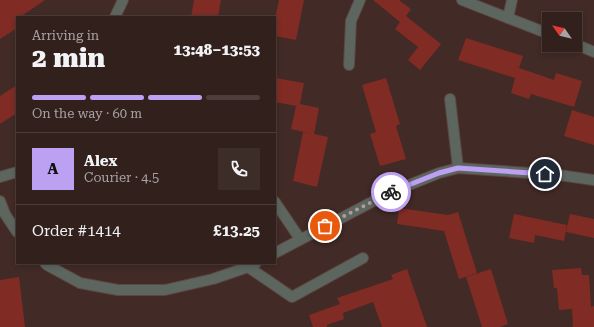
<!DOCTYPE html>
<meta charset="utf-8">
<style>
body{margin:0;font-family:"Roboto Serif",serif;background:#3d2d29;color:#f1f3f6;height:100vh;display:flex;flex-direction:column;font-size:15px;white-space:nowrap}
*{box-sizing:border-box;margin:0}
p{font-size:13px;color:#a8a3a3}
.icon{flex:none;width:22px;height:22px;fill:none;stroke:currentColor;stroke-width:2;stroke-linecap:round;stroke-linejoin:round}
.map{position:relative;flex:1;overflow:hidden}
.panel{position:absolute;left:16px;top:16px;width:260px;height:248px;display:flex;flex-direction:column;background:#32201c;border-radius:0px;box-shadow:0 2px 6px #0003,0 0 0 1px #4d3e3b}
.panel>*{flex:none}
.needle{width:26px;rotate:304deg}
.buttons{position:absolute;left:542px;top:12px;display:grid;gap:8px}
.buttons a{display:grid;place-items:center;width:40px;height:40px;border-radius:0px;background:#32201c;box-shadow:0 2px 6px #0003,0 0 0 1px #4d3e3b;font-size:20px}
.pin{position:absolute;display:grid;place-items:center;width:34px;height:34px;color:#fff;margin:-17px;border:2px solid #fff;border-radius:50%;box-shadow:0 1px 4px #0007}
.courier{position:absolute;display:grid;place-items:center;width:40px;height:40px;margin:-20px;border:3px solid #bca0f2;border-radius:50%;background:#fff;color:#222;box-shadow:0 1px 5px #0007}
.headline em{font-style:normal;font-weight:800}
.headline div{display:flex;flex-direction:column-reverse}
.headline{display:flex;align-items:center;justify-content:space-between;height:68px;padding:0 16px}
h1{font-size:26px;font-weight:800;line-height:30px}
.bar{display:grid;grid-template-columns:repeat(4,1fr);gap:6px 4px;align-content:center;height:48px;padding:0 16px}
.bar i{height:5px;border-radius:3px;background:#4d3e3b}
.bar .selected{background:#bca0f2}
.bar p{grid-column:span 4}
.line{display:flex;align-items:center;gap:10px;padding:0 16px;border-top:1px solid #4d3e3b}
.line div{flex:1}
.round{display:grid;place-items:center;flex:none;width:42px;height:42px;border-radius:0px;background:#3d2d29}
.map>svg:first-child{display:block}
</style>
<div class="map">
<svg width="594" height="327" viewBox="0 0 594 327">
<rect width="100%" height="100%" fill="#422a26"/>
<g fill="#802b23">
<polygon points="0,0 45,0 20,17 17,17 17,28 0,39"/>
<polygon points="194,0 221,0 218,17 191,17"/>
<polygon points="279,0 304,0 296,40 275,36 275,19"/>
<polygon points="373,0 399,0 411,9 406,16 441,44 420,70 408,60 418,47 395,29 400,22"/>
<polygon points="466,38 523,56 519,68 554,80 556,73 582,81 574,107 531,94 529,99 511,93 515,78 458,60"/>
<polygon points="275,78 304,83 300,104 319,108 314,134 328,137 317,187 293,181 303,132 313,134 291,129 296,106 275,102"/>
<polygon points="386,78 400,124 396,126 406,159 380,166 370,134 376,132 362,85"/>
<polygon points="17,85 17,113 0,124 0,96"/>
<polygon points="572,110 594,117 594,145 564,136"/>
<polygon points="399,208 448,215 458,212 477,273 459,279 444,231 397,224"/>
<polygon points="514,214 567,225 564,241 535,235 534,243 509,238"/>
<polygon points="570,214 594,219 594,238 566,232"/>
<polygon points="581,268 582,275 589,275 591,307 594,306 594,327 573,327 572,309 559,310 557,288 554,288 552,270"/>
<polygon points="407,269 427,327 382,327 373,302 343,313 344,319 327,325 327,327 313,327 309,315 340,304 337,298 393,279 391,275"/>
<polygon points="491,269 508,324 500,327 482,327 466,277"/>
<polygon points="19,277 25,327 0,327 0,280"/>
</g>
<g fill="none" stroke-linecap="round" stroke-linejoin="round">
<g stroke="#5d4642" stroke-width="12">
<g id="minor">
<polyline points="462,0 549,34"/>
<polyline points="115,17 123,0"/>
<polyline points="508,18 512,0"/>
<polyline points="575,44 594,52"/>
<polyline points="349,65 351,21 360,0"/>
<polyline points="450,99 458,168"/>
<polyline points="0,177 17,172"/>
<polyline points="0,201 5,214 17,232"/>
<polyline points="275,202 300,239"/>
<polyline points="275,253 389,193 439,173 458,168 559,175 594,180"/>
<polyline points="45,263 47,265 80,283 118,290 165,290 213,279 248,267 256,263"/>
<polyline points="248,267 292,297 363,258"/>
</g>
</g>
<use href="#minor" stroke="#5c665f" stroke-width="10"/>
</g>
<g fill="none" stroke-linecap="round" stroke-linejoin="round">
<polyline stroke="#af9c9a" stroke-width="4" stroke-dasharray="0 7.2" points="325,226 391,192"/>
<polyline stroke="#bca0f2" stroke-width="5" points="391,192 439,173 458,168 545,174"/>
</g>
</svg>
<div class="buttons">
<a><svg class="needle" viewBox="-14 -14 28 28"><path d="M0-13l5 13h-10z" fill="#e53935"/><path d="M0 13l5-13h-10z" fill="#a8a3a3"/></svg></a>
</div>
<div class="pin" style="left:325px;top:226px;background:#ea580c"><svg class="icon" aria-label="bag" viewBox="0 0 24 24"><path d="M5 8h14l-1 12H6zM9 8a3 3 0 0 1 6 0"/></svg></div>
<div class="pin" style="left:545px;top:174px;background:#1f2937"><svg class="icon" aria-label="home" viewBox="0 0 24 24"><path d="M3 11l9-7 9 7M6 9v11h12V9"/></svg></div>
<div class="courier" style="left:391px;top:192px"><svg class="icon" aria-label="bike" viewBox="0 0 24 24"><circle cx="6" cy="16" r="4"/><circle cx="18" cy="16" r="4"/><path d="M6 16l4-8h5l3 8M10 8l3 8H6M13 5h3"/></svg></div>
<section class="panel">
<div class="headline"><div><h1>2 min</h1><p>Arriving in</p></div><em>13:48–13:53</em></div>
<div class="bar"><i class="selected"></i><i class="selected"></i><i class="selected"></i><i></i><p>On the way · 60 m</p></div>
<div class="line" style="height:72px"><b class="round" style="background:#bca0f2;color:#111">A</b><div><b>Alex</b><p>Courier · 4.5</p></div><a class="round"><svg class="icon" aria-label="phone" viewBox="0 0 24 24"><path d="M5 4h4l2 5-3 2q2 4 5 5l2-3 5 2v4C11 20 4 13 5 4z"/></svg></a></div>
<div class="line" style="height:52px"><div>Order #1414</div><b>£13.25</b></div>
</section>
</div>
